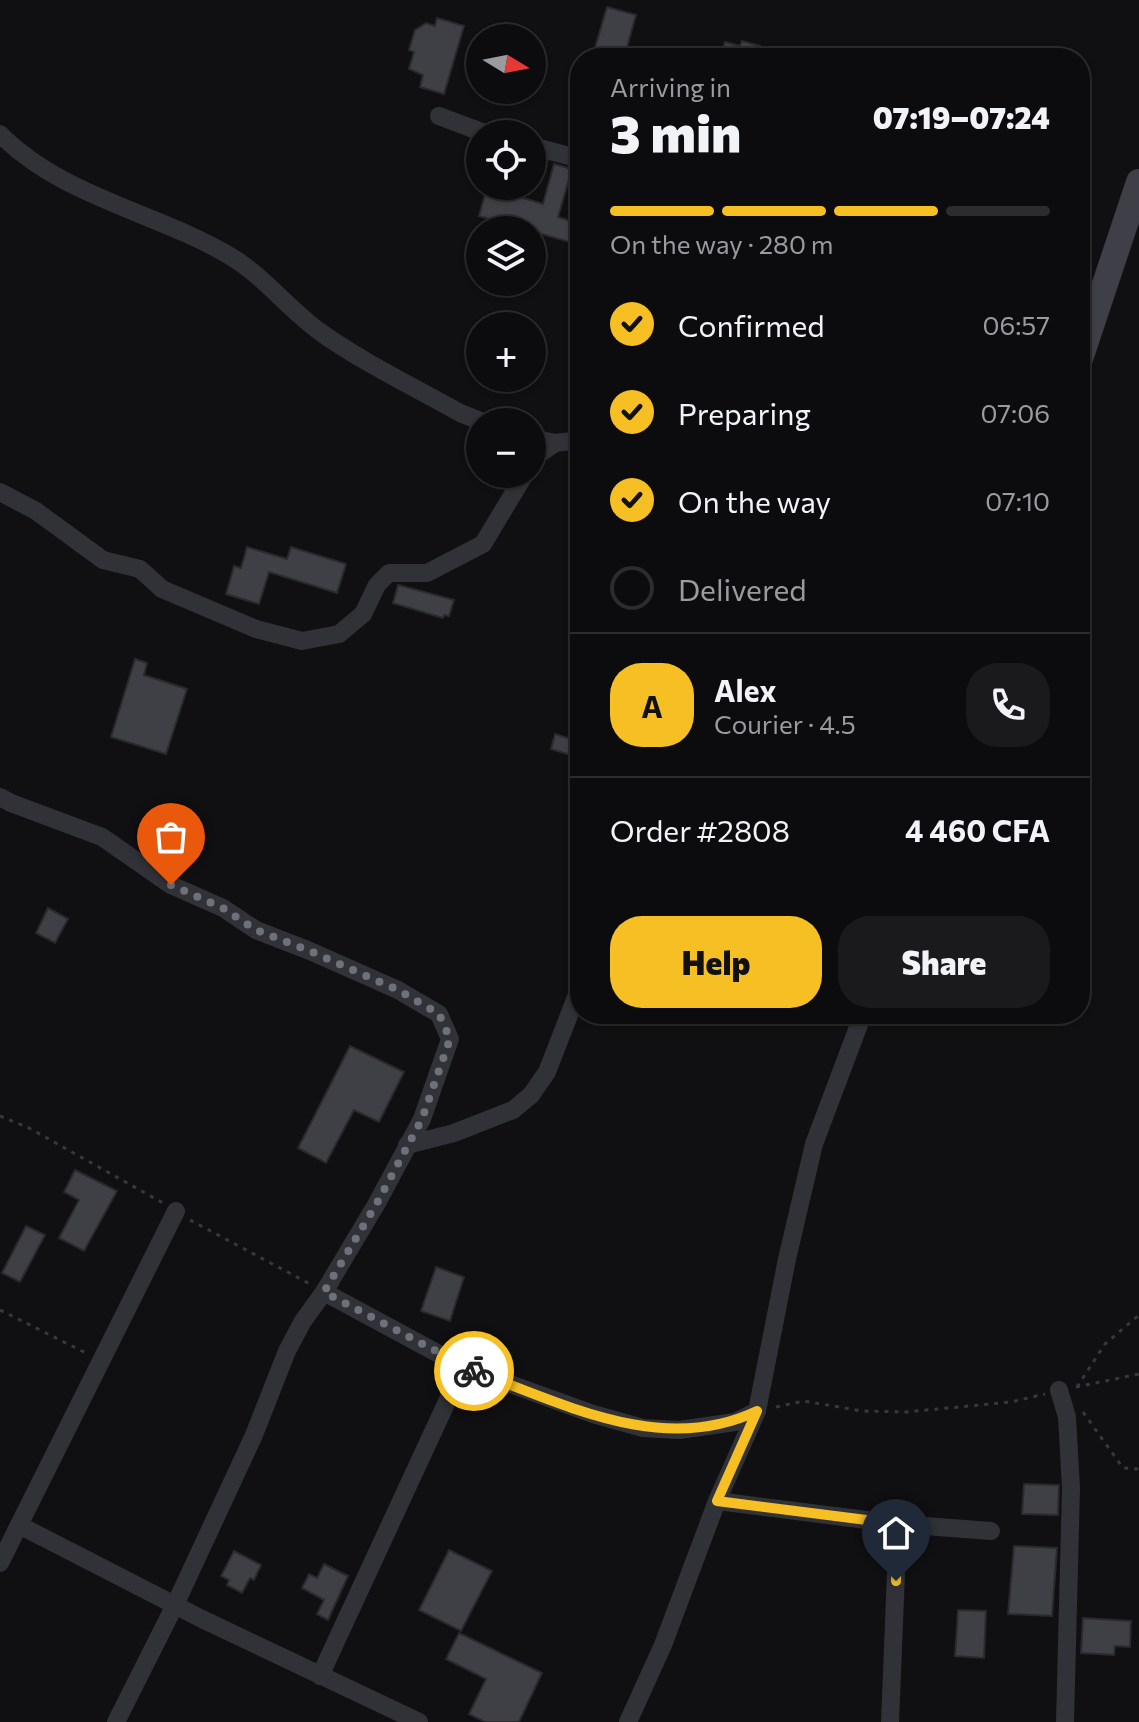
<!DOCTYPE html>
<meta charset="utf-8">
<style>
body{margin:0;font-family:Commissioner,sans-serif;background:#1a1a1c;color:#f1f3f6;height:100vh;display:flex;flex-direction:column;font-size:30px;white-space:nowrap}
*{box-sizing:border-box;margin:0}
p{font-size:26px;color:#9a9b9e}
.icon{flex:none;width:44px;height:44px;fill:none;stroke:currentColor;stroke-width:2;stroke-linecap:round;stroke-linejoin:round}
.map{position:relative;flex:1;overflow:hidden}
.drawer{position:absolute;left:570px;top:48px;width:520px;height:976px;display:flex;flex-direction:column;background:#0c0c0e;border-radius:32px;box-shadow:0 2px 6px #0004,0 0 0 2px #2c2c2e}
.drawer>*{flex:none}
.needle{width:52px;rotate:100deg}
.tools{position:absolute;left:466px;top:24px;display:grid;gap:16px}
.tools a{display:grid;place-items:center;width:80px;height:80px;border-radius:50%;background:#0c0c0e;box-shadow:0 2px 6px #0004,0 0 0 2px #2c2c2e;font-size:40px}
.pin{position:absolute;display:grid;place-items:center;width:68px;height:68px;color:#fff;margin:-82px -34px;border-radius:50% 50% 50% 0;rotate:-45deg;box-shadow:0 0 8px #0007}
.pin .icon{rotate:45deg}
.courier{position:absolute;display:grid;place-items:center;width:80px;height:80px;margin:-40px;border:6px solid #f6bf24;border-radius:50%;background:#fff;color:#222;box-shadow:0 2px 10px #0007}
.headline em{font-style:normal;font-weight:800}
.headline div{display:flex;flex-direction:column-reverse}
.headline{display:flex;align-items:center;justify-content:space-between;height:136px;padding:0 40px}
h1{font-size:52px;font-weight:800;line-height:60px}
.bar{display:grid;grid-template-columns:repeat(4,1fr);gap:12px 8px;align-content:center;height:96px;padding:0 40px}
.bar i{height:10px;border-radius:6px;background:#2c2c2e}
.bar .current{background:#f6bf24}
.bar p{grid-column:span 4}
.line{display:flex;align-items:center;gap:20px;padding:0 40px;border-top:2px solid #2c2c2e}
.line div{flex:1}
.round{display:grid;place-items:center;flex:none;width:84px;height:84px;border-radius:32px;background:#1a1a1c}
ol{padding:0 40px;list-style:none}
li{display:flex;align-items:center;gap:24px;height:88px}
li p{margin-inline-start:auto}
li .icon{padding:8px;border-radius:50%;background:#f6bf24;color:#111;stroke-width:4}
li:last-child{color:#9a9b9e}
li i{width:44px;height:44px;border:4px solid #2c2c2e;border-radius:50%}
.action{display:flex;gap:16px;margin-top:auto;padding:16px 40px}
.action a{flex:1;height:92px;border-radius:32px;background:#f6bf24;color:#111;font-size:32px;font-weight:800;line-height:92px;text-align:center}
.action a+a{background:#1a1a1c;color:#f1f3f6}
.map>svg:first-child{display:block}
</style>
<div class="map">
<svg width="1139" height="1722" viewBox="0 0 1139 1722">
<rect width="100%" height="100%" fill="#101012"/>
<g fill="#3f4045" stroke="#2a2a2e" stroke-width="2">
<polygon points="607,7 636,15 624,58 592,58"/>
<polygon points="437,18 464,26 444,94 420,87 423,75 409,69 414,52 409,50 415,30 426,23 435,26"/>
<polygon points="742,41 760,46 758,52 769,55 769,58 720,58 725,42 740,46"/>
<polygon points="554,164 572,169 558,217 580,224 580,245 479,216 487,187 543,204"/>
<polygon points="247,547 287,559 291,547 346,564 337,593 269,572 259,604 226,594 234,566 241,568"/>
<polygon points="398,585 454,600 449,616 444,615 443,618 393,603"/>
<polygon points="135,659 147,663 144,675 187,689 166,754 111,737"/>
<polygon points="555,734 580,742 580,758 551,749"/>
<polygon points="48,908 68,919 55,943 36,933"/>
<polygon points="350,1046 404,1072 379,1122 354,1110 326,1163 298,1148"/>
<polygon points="75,1170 117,1191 84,1251 59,1238 79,1200 64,1192"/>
<polygon points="26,1226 45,1235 20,1282 2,1273"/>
<polygon points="436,1267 464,1277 450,1321 421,1311"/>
<polygon points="1024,1484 1059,1485 1058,1515 1022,1514"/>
<polygon points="1014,1546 1057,1548 1052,1616 1008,1614"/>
<polygon points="449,1550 492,1571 461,1631 419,1610"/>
<polygon points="234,1551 261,1565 254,1580 250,1578 242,1593 227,1585 229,1580 221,1576"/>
<polygon points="324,1564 348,1576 328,1620 317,1614 324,1600 302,1588 309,1574 317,1578"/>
<polygon points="958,1610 986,1611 984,1658 955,1656"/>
<polygon points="1083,1618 1131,1621 1130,1647 1115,1646 1114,1655 1081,1653"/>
<polygon points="459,1633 542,1673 519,1722 485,1722 469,1714 486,1679 446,1659"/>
</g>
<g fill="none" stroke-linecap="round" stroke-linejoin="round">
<g stroke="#37383e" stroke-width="3" stroke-dasharray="4 6" stroke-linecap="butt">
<polyline points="0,1116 29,1128 163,1203"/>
<polyline points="190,1220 310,1284"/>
<polyline points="0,1310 86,1353"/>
<polyline points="1076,1387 1139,1374"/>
<polyline points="1077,1387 1105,1344 1139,1315"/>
<polyline points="776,1407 804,1401 862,1411 906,1412 1011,1402 1045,1394"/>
<polyline points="1083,1412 1123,1468 1139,1469"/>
</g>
<g stroke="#313237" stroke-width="18">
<polyline points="439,116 487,134"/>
<path d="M 0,134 C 62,197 156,212 230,256 C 264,276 290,311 323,334 C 366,364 414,387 460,413 L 483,422"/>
<polyline points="532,146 580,159"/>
<polyline points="532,438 555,443 580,440"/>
<polyline points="532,465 539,454 555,443"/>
<polyline points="0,492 36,511 103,560 140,569 162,589 256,629 302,641 339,634 363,614 377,585 389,573 427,573 483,544 525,474"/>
<polyline points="0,797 11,803 102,837 171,885 223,908 256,930 310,951 398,990 439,1014 450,1039 422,1119 377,1203 324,1292 303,1321 287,1351 254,1435 175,1605 116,1722"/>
<polyline points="407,1145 454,1133 513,1110 531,1095 547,1072 580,987"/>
<polyline points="324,1292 463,1367 593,1414 643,1428 679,1430 735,1422 757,1411"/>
<polyline points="1059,1390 1067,1417 1071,1488 1065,1722"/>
<polyline points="717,1501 898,1524 991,1531"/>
<polyline points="19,1525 202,1619 419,1722"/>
<polyline points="0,1563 176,1211"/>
<polyline points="320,1676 463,1367"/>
<polyline points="628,1722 663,1645 717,1501 757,1411 787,1259 814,1144 863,1014"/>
<polyline points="890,1722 898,1524"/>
</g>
<polyline stroke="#3f4047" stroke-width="26" points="1080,359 1139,182"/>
</g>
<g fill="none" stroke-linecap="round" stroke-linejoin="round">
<polyline stroke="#6e717b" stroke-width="8" stroke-dasharray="0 14.4" points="171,885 223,908 256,930 310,951 398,990 439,1014 450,1039 422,1119 377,1203 324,1292 474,1371"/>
<path stroke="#f6bf24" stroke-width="10" d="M 474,1371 C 564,1404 663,1456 757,1411 L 717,1501 L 898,1524 L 896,1581"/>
</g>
</svg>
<div class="tools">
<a><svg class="needle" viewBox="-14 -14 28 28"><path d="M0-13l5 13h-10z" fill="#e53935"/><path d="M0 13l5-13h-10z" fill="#9a9b9e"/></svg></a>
<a><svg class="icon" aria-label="locate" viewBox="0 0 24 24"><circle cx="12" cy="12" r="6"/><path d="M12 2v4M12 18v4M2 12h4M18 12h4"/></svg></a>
<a><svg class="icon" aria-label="layers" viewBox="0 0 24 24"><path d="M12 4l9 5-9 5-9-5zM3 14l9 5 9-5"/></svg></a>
<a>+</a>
<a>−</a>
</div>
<div class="pin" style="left:171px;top:885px;background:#ea580c"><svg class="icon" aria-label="bag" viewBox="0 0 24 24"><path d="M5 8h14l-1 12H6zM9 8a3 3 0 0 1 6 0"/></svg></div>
<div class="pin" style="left:896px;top:1581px;background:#1f2937"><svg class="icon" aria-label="home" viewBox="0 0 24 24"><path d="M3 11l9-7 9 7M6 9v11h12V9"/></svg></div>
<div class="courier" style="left:474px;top:1371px"><svg class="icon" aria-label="bike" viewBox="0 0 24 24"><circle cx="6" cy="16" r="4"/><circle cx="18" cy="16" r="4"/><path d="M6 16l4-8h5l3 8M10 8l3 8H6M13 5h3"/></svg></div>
<section class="drawer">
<div class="headline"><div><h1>3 min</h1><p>Arriving in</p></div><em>07:19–07:24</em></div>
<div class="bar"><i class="current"></i><i class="current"></i><i class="current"></i><i></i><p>On the way · 280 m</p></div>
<ol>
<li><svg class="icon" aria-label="check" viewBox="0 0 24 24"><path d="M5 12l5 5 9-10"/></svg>Confirmed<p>06:57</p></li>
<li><svg class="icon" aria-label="check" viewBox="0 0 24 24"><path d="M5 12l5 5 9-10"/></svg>Preparing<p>07:06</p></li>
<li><svg class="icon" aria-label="check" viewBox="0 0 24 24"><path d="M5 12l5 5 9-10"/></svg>On the way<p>07:10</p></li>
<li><i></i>Delivered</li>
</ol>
<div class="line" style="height:144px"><b class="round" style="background:#f6bf24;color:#111">A</b><div><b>Alex</b><p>Courier · 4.5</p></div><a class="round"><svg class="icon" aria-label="phone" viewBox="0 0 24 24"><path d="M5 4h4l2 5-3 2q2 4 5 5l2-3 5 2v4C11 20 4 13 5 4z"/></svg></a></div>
<div class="line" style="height:104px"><div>Order #2808</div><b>4 460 CFA</b></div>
<div class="action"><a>Help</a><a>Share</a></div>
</section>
</div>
